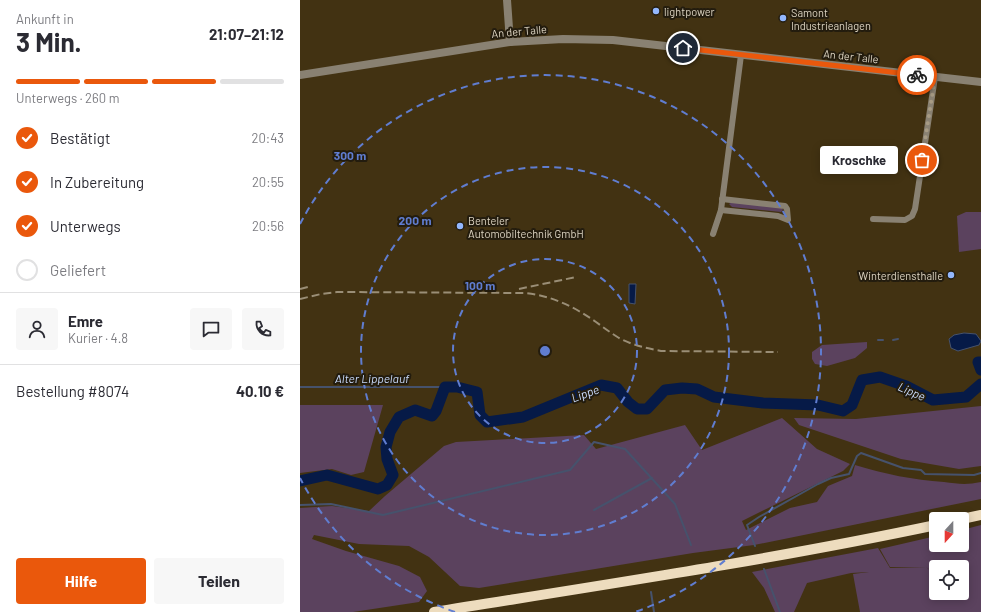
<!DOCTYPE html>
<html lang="de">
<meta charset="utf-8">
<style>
body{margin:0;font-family:Barlow,sans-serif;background:#f7f7f7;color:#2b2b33;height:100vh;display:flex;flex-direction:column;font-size:15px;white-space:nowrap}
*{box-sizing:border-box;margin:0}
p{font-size:13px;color:#7c7c81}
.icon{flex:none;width:22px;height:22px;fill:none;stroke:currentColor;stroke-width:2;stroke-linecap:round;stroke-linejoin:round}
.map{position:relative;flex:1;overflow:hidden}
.drawer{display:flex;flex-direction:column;background:#fff;width:300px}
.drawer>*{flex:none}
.needle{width:26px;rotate:201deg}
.buttons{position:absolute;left:629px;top:512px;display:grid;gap:8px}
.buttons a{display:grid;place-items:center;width:40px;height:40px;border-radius:4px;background:#fff;box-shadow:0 2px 10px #0003;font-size:20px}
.pin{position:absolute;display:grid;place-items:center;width:34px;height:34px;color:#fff;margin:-17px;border:2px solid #fff;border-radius:50%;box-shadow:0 1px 4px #0007}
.courier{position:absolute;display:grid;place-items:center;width:40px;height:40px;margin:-20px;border:3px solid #ea580c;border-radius:50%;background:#fff;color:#222;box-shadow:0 1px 5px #0007}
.bubble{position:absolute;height:28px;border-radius:4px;background:#fff;box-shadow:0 2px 10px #0003;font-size:13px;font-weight:700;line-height:28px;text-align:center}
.head em{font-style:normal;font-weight:700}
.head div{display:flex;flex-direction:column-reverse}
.head{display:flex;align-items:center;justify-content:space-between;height:68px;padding:0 16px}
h1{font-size:26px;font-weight:700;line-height:30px}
.bar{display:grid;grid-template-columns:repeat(4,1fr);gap:6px 4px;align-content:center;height:48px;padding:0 16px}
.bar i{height:5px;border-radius:3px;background:#e1e1e2}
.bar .current{background:#ea580c}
.bar p{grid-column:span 4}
.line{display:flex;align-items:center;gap:10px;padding:0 16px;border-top:1px solid #e1e1e2}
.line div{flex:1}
.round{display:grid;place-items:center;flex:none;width:42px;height:42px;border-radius:4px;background:#f7f7f7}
ol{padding:0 16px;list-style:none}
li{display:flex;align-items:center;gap:12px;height:44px}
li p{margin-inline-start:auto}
li .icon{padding:4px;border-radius:50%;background:#ea580c;color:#fff;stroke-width:4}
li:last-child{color:#7c7c81}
li i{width:22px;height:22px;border:2px solid #e1e1e2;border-radius:50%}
.primary-button{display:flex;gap:8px;margin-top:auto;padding:8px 16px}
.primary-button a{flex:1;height:46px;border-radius:4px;background:#ea580c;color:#fff;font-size:16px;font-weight:700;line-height:46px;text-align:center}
.primary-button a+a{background:#f7f7f7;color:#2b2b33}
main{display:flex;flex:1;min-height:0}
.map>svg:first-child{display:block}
</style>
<main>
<section class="drawer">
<div class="head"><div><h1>3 Min.</h1><p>Ankunft in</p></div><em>21:07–21:12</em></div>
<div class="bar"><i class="current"></i><i class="current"></i><i class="current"></i><i></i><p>Unterwegs · 260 m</p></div>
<ol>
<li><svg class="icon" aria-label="check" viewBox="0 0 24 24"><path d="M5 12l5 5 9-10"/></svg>Bestätigt<p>20:43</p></li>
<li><svg class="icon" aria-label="check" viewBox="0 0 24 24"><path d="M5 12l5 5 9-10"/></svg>In Zubereitung<p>20:55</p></li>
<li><svg class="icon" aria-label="check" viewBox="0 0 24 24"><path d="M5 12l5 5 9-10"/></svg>Unterwegs<p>20:56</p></li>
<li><i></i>Geliefert</li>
</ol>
<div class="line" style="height:72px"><a class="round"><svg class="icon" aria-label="person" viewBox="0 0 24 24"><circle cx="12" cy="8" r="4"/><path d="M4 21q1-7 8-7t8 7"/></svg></a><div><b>Emre</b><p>Kurier · 4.8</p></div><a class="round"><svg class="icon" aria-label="chat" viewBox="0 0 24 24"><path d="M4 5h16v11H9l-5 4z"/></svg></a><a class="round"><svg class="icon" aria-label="phone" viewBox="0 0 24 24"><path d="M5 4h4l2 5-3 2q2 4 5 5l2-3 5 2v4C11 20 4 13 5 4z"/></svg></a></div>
<div class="line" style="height:52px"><div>Bestellung #8074</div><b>40.10 €</b></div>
<div class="primary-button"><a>Hilfe</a><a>Teilen</a></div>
</section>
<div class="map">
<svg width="681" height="612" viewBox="0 0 681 612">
<rect width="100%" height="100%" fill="#423212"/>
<g fill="#5b425e">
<polygon points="432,202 482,208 483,210 481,212 432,207 429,204"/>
<polygon points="666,212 681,212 681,249 659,252 657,216"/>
<polygon points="567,342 567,348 555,358 527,366 515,364 512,359 512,352 522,345"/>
<polygon points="0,405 83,405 64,472 51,475 32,469 0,473"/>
<polygon points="681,406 681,466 659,469 601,459 499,425 494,418 556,419"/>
<path d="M 482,418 L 517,449 L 550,464 L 543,471 L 442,521 L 446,530 L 490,508 L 517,502 L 528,486 L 552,476 L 555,465 C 585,474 613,480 644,482 C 658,484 667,485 681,482 L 681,499 L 454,545 L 393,553 L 179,588 L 160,586 L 129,557 L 109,546 L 59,544 L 14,535 L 12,539 L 46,551 L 99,566 L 120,577 L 127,591 L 119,602 L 53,612 L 0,612 L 0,508 L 32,506 L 69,511 L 85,496 L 144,446 L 156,442 L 284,435 L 296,449 L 385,425 L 402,450 Z"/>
<polygon points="681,525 681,612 560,612 553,574 569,572 551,573 507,583 494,612 475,612 464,588 452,572 578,548 590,568 626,567 636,575 636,593 662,593 662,590 665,590 662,589 662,567 636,567 636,574 626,567 590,567 580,549 636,536 636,545 662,545 662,530"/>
</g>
<g fill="#061a47" stroke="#46526c">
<polygon points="329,284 336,284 335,304 329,303"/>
<polygon points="664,333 676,334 681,341 679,345 658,351 651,348 649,339 654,335"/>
</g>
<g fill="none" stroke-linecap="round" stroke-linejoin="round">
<g stroke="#46526c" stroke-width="2">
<polyline points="578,340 583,340"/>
<polyline points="593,340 598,339"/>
<polyline points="0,387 145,387"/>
<polyline points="0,505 31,504 83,515 270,470 294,442 325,449 375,504 391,545"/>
<polyline points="294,510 352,478"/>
<polyline points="455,546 447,525 459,517 518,484 531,478 549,474 557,456 561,453 603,468 621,470 625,474 674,475 681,473"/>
<polyline points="464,569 480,612"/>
<polyline points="351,592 354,612"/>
</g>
<g stroke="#061a47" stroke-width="11">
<polyline points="681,362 678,362 681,370"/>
<polyline points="0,481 27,475 78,489 87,485 93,475 87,459 86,447 90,432 99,417 115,410 132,416 136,411 145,387 157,387 177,392 180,415 187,422 223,417 301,385 317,388 328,402 337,409 347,409 365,390 382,388 397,389 414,397 463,403 518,405 543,411 552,405 562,380 580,377 606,386 633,400 666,397 681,384"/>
</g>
<g stroke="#898172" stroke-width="6">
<polyline points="421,210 478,216 488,220 487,209 485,206 422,199"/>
<polyline points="573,219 605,220 612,216 615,209 635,77"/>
<polyline points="413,234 421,210 441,55"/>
</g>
<g stroke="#898172" stroke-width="8">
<polyline points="207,0 210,42"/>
<polyline points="0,75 210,42 263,39 313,40 681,82"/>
</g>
<g stroke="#eddcbe" stroke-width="10">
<polyline points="662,519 681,515"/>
<path d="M 134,612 C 302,585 470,560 636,525"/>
</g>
<g stroke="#9a8e76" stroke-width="2" stroke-dasharray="8 4" stroke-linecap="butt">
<polyline points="0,289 8,287"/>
<polyline points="219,289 276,277"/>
<path d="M 0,299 L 21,294 L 37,292 L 226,293 C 252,296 275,307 296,322 C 304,328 311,333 319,338 C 332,345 346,348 361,351 L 478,352"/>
</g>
</g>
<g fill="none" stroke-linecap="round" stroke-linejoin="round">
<polyline stroke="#a79b84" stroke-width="4" stroke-dasharray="0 7.2" points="617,75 635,77 622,160"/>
<polyline stroke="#ea580c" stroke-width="5" points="383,48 617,75"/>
</g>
<g fill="none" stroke="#607dd0" stroke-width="2" stroke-dasharray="7 5">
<circle cx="245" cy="351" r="92"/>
<circle cx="245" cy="351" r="184"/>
<path d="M155 612A276 276 0 0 1 0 478M0 224A276 276 0 1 1 335 612"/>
</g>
<g fill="#93b7fd" stroke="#231c0e" stroke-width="1.5">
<circle cx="356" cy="11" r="4"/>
<circle cx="483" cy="18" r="4"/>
<circle cx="160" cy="226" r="4"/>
<circle cx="651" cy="275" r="4"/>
</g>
<g text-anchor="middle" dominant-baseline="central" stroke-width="4" stroke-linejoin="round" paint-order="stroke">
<g font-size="11" fill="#ddd4c2" stroke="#231c0e" text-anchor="start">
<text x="364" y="11">lightpower</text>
<text x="491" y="12">Samont<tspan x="491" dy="13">Industrieanlagen</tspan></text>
<text x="168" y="220">Benteler<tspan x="168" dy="13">Automobiltechnik GmbH</tspan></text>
<text x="643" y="275" text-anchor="end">Winterdiensthalle</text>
</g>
<g font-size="11" fill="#ddd4c2" stroke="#231c0e">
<text transform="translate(219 31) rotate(-5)">An der Talle</text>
<text transform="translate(551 56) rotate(6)">An der Talle</text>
</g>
<g font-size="12" font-style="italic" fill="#c8d9f9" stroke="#231c0e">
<text x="72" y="378">Alter Lippelauf</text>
<text transform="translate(612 391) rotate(24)">Lippe</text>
<text transform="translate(285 393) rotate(-20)">Lippe</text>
</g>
</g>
<circle cx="245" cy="351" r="6" fill="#607dd0" stroke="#231c0e" stroke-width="2"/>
<g font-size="12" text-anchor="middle" font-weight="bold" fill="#607dd0" stroke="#231c0e" stroke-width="4" stroke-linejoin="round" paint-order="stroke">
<text x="50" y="160">300 m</text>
<text x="115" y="225">200 m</text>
<text x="180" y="290">100 m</text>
</g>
</svg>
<div class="buttons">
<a><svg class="needle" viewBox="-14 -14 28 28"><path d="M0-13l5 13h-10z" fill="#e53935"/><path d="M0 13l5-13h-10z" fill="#7c7c81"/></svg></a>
<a><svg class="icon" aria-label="locate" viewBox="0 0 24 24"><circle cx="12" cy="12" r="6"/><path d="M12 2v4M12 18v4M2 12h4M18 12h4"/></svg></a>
</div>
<div class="pin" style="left:622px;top:160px;background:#ea580c"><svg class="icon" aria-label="bag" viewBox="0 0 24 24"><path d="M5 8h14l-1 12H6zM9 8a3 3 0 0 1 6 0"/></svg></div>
<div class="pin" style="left:383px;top:48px;background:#1f2937"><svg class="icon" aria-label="home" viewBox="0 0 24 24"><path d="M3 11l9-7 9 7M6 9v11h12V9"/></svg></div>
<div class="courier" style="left:617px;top:75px"><svg class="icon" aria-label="bike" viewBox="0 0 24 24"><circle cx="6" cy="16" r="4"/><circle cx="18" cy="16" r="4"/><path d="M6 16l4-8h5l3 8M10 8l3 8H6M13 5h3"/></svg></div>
<div class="bubble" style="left:520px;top:146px;width:78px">Kroschke</div>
</div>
</main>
